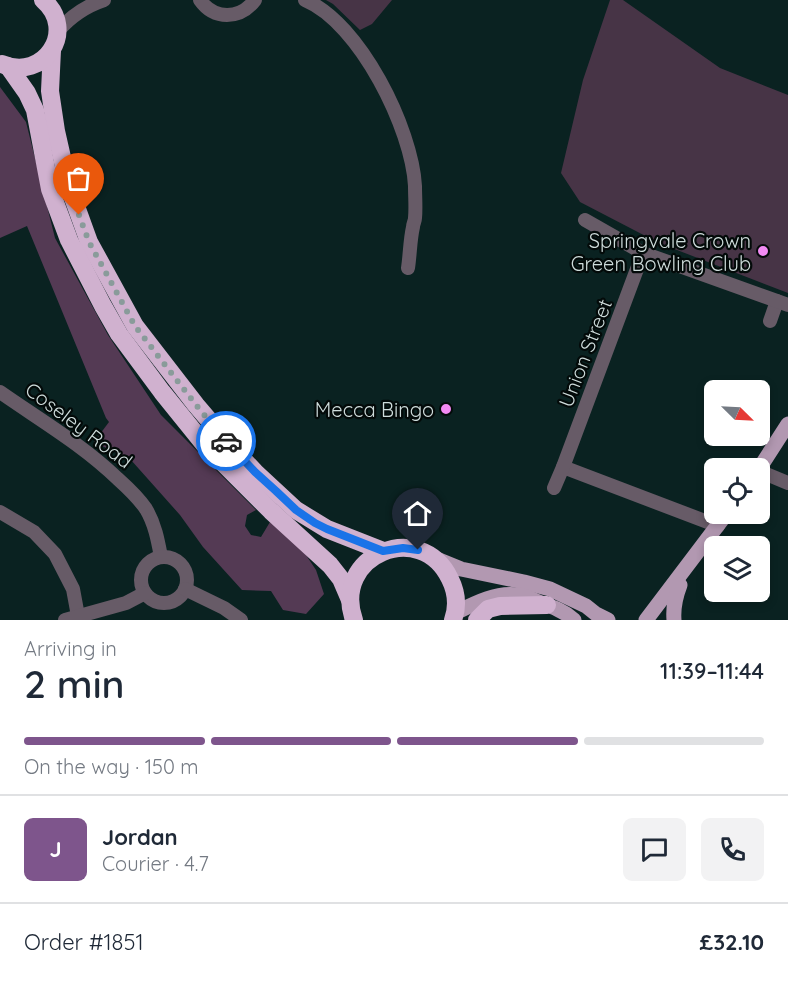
<!DOCTYPE html>
<meta charset="utf-8">
<style>
body{margin:0;font-family:Quicksand,sans-serif;background:#f2f2f3;color:#1f2937;height:100vh;display:flex;flex-direction:column;font-size:22px;white-space:nowrap}
*{box-sizing:border-box;margin:0}
p{font-size:20px;color:#747a83}
.icon{flex:none;width:33px;height:33px;fill:none;stroke:currentColor;stroke-width:2;stroke-linecap:round;stroke-linejoin:round}
.map{position:relative;height:620px;overflow:hidden}
.drawer{display:flex;flex-direction:column;background:#fff;flex:1}
.drawer>*{flex:none}
.needle{width:39px;rotate:114deg}
.controls{position:absolute;left:704px;top:380px;display:grid;gap:12px}
.controls a{display:grid;place-items:center;width:66px;height:66px;border-radius:9px;background:#fff;box-shadow:0 3px 9px #0003;font-size:30px}
.pin{position:absolute;display:grid;place-items:center;width:51px;height:51px;color:#fff;margin:-62px -26px;border-radius:50% 50% 50% 0;rotate:-45deg;box-shadow:0 0 6px #0007}
.pin .icon{rotate:45deg}
.courier{position:absolute;display:grid;place-items:center;width:60px;height:60px;margin:-30px;border:4px solid #1a73e8;border-radius:50%;background:#fff;color:#222;box-shadow:0 2px 8px #0007}
.summary em{font-style:normal;font-weight:600}
.summary div{display:flex;flex-direction:column-reverse}
.summary{display:flex;align-items:center;justify-content:space-between;height:102px;padding:0 24px}
h1{font-size:39px;font-weight:600;line-height:45px}
.bar{display:grid;grid-template-columns:repeat(4,1fr);gap:9px 6px;align-content:center;height:72px;padding:0 24px}
.bar i{height:8px;border-radius:4px;background:#e0e1e3}
.bar .active{background:#7e558c}
.bar p{grid-column:span 4}
.line{display:flex;align-items:center;gap:15px;padding:0 24px;border-top:2px solid #e0e1e3}
.line div{flex:1}
.round{display:grid;place-items:center;flex:none;width:63px;height:63px;border-radius:9px;background:#f2f2f3}
.map>svg:first-child{display:block}
</style>
<div class="map">
<svg width="788" height="620" viewBox="0 0 788 620">
<rect width="100%" height="100%" fill="#0a2221"/>
<g fill="#473446">
<polygon points="326,0 392,0 372,24 360,30 333,4"/>
<polygon points="610,0 623,0 720,68 788,95 788,293 659,243 580,202 561,173 583,80"/>
</g>
<polygon fill="#543a54" points="0,87 26,122 55,238 108,335 161,415 256,510 247,515 245,526 251,535 261,537 270,522 300,546 316,570 324,594 306,614 283,610 271,591 242,590 203,547 180,515 131,460 94,442 109,422 106,418 27,226 0,238"/>
<g fill="none" stroke-linecap="round" stroke-linejoin="round">
<g stroke="#675b67" stroke-width="14">
<path d="M 200,0 C 214,20 240,20 255,0"/>
<path d="M 305,0 C 360,23 412,129 415,186 C 415,197 416,208 415,218 C 415,221 413,224 413,227 C 410,240 410,255 408,268"/>
<path d="M 58,31 C 70,17 86,6 104,0"/>
<polyline points="585,220 643,253"/>
<polyline points="770,321 777,301"/>
<path d="M 0,392 C 40,420 83,445 118,479 C 128,488 138,497 146,509 C 155,524 158,541 161,557"/>
<polyline points="563,467 718,526"/>
<polyline points="759,471 788,483"/>
<polyline points="554,488 563,467 643,253 788,305"/>
<polyline points="0,512 34,532 55,554 73,589 78,616"/>
<circle cx="164" cy="580" r="23"/>
<polyline points="185,589 224,608 241,620"/>
<polyline points="65,620 126,603 145,593"/>
</g>
<g stroke="#b298b1" stroke-width="15">
<polyline points="759,469 788,424"/>
<polyline points="434,558 461,569 524,582 550,589 586,606 596,614 608,620"/>
<path d="M 455,613 C 475,603 496,592 518,595 C 526,596 534,600 541,603 C 553,607 564,611 574,620"/>
<polyline points="646,620 727,513"/>
<path d="M 674,620 C 673,607 675,598 680,585"/>
</g>
<g stroke="#d0b1cf" stroke-width="18">
<polyline points="52,50 50,91 56,131 68,184 89,242 135,326 196,405 237,453 255,472 296,510 327,529 383,551"/>
<path d="M 2,64 C 44,82 78,30 43,0"/>
<polyline points="8,66 27,93 35,110 50,189 69,240 103,306 119,334 162,392 204,444 271,511 330,565 341,579 350,600"/>
<path d="M 354,620 C 331,555 421,518 450,579 C 457,593 458,606 453,620"/>
<polyline points="477,620 488,609 500,606 547,605"/>
</g>
</g>
<g fill="none" stroke-linecap="round" stroke-linejoin="round">
<polyline stroke="#899b9a" stroke-width="6" stroke-dasharray="0 10.8" points="79,215 89,242 135,326 196,405 226,441"/>
<polyline stroke="#1a73e8" stroke-width="8" points="226,441 255,472 276,491 296,510 315,523 327,529 383,551 403,548 418,550"/>
</g>
<g fill="#f28af3" stroke="#030a09" stroke-width="2">
<circle cx="763" cy="251" r="6"/>
<circle cx="446" cy="409" r="6"/>
</g>
<g text-anchor="middle" dominant-baseline="central" stroke-width="4.5" stroke-linejoin="round" paint-order="stroke">
<g font-size="20" fill="#cedcdb" stroke="#030a09" text-anchor="end">
<text x="751" y="240">Springvale Crown<tspan x="751" dy="23">Green Bowling Club</tspan></text>
<text x="434" y="409">Mecca Bingo</text>
</g>
<g font-size="20" fill="#cedcdb" stroke="#030a09">
<text transform="translate(585 353) rotate(-69)">Union Street</text>
<text transform="translate(79 425) rotate(37)">Coseley Road</text>
</g>
</g>
</svg>
<div class="controls">
<a><svg class="needle" viewBox="-14 -14 28 28"><path d="M0-13l5 13h-10z" fill="#e53935"/><path d="M0 13l5-13h-10z" fill="#747a83"/></svg></a>
<a><svg class="icon" aria-label="locate" viewBox="0 0 24 24"><circle cx="12" cy="12" r="6"/><path d="M12 2v4M12 18v4M2 12h4M18 12h4"/></svg></a>
<a><svg class="icon" aria-label="layers" viewBox="0 0 24 24"><path d="M12 4l9 5-9 5-9-5zM3 14l9 5 9-5"/></svg></a>
</div>
<div class="pin" style="left:79px;top:215px;background:#ea580c"><svg class="icon" aria-label="bag" viewBox="0 0 24 24"><path d="M5 8h14l-1 12H6zM9 8a3 3 0 0 1 6 0"/></svg></div>
<div class="pin" style="left:418px;top:550px;background:#1f2937"><svg class="icon" aria-label="home" viewBox="0 0 24 24"><path d="M3 11l9-7 9 7M6 9v11h12V9"/></svg></div>
<div class="courier" style="left:226px;top:441px"><svg class="icon" aria-label="car" viewBox="0 0 24 24"><path d="M5 17H2v-5l4-1 3-4h7l3 4 3 1v5h-3M9 17h6M6 11h13"/><circle cx="7" cy="17" r="2"/><circle cx="17" cy="17" r="2"/></svg></div>
</div>
<section class="drawer">
<div class="summary"><div><h1>2 min</h1><p>Arriving in</p></div><em>11:39–11:44</em></div>
<div class="bar"><i class="active"></i><i class="active"></i><i class="active"></i><i></i><p>On the way · 150 m</p></div>
<div class="line" style="height:108px"><b class="round" style="background:#7e558c;color:#fff">J</b><div><b>Jordan</b><p>Courier · 4.7</p></div><a class="round"><svg class="icon" aria-label="chat" viewBox="0 0 24 24"><path d="M4 5h16v11H9l-5 4z"/></svg></a><a class="round"><svg class="icon" aria-label="phone" viewBox="0 0 24 24"><path d="M5 4h4l2 5-3 2q2 4 5 5l2-3 5 2v4C11 20 4 13 5 4z"/></svg></a></div>
<div class="line" style="height:78px"><div>Order #1851</div><b>£32.10</b></div>
</section>
